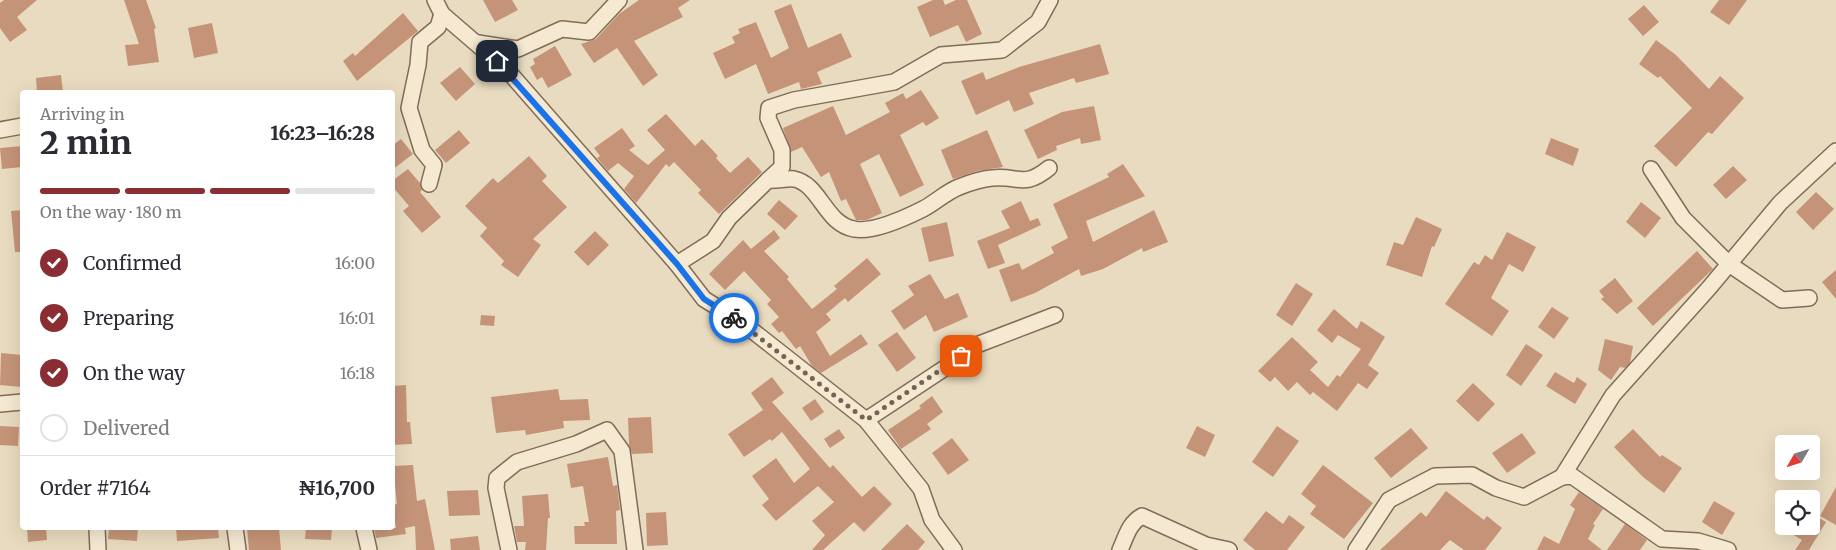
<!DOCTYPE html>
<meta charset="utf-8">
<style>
body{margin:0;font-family:Merriweather,serif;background:#f2f2f3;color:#2b2b33;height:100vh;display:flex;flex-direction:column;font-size:19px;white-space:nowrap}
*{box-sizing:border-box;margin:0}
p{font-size:16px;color:#7c7c81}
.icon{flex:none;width:28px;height:28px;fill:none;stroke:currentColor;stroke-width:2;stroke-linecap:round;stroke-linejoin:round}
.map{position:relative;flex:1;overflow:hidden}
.side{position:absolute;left:20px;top:90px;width:375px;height:440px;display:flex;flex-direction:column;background:#fff;border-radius:5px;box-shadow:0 5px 20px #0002}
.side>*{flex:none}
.needle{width:32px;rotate:231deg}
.controls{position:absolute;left:1775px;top:435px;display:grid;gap:10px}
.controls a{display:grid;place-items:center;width:45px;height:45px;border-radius:5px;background:#fff;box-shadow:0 5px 20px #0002;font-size:25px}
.pin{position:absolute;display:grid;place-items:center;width:42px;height:42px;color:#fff;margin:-21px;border-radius:10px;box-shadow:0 2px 8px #0006}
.courier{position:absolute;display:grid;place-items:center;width:50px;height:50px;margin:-25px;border:4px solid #1a73e8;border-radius:50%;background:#fff;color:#222;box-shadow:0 1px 6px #0007}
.headline em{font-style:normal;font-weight:800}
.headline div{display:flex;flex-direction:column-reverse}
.headline{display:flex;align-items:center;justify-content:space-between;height:85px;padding:0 20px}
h1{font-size:32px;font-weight:800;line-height:38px}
.bar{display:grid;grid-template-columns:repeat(4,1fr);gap:8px 5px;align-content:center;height:60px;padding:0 20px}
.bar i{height:6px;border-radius:4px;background:#e1e1e2}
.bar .on{background:#8a2e34}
.bar p{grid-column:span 4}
.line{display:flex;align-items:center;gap:12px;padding:0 20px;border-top:1px solid #e1e1e2}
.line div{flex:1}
ol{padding:0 20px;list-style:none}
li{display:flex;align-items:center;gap:15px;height:55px}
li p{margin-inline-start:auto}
li .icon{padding:5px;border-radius:50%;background:#8a2e34;color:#fff;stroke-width:4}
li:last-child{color:#7c7c81}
li i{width:28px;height:28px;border:2px solid #e1e1e2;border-radius:50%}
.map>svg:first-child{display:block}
</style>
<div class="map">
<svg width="1836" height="550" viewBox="0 0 1836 550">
<rect width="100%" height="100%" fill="#e9dbbf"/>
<g fill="#c59478">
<polygon points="4,0 37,0 17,17 27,30 10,42 0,28 0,3"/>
<polygon points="124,0 146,0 156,28 154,29 159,62 128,66 125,45 139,44"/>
<polygon points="483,0 512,0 518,10 495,22"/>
<polygon points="639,0 690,0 678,8 683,17 634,41 658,75 643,86 617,48 594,63 581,44 596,39 619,14"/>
<polygon points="933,0 943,0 945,5 956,0 967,0 982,34 966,42 958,25 930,37 917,7"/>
<polygon points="1719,0 1747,0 1729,25 1710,12"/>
<polygon points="791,4 808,48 841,33 852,57 817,72 822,84 801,89 799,82 768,94 756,64 725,79 713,53 735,43 732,37 740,33 738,29 756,22 771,58 789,48 774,11"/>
<polygon points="1644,5 1659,22 1643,36 1628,19"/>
<polygon points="403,13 418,31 357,81 343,61 353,53 355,56"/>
<polygon points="212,23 218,53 194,58 188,28"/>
<polygon points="1656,40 1676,55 1709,89 1720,76 1744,98 1712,134 1708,132 1676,167 1654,146 1692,108 1660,76 1658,78 1639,64"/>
<polygon points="1100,44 1109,74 1076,83 1074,78 1029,93 1034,104 1014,112 1009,100 976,115 961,81 983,72 986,80 1019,67"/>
<polygon points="555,46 572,75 548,88 542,77 537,80 530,67 535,64 533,59"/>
<polygon points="460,67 475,84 456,101 440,83"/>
<polygon points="61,75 63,92 37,92 36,78"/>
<polygon points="921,90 939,118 926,126 923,122 900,135 924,185 900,197 879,154 860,164 882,213 867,220 856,220 846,199 841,201 829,172 821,177 802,147 791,152 783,128 833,106 846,135 890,112 885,103 903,93 906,99"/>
<polygon points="1094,106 1101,140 1081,144 1080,138 1056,146 1057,150 1038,159 1024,130 1062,112"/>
<polygon points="666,114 695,146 702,139 718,156 716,158 730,173 748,157 762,172 719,214 698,193 701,190 674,162 669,167 666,164 636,203 624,189 634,176 618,163 608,171 597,158 600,156 594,148 622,128 635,146 629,150 648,165 665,150 647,130"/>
<polygon points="459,130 470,143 446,163 435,150"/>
<polygon points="987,130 1003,167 977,171 953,179 941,150"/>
<polygon points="1551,138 1579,149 1573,166 1545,154"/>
<polygon points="401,139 413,154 392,170 392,146"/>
<polygon points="22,146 22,167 2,169 0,148"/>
<polygon points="529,156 547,176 542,181 567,207 533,239 541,245 518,277 501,265 504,261 480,236 487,228 465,206 493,178 498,183"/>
<polygon points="1123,164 1145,196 1086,221 1093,242 1154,210 1168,242 1143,252 1142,248 1103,269 1081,276 1079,269 1035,293 1011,302 999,270 1019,263 1022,270 1054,253 1051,247 1068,238 1053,204 1109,177 1107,174"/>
<polygon points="1733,166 1747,180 1726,199 1713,185"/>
<polygon points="408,169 420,183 422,190 420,192 441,217 422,233 403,211 409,206 392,186 392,181"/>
<polygon points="1816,192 1834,209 1813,230 1796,212"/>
<polygon points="779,200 798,216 785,230 767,214"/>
<polygon points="1021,201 1030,221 1038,218 1041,225 998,245 1005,263 988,269 977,241 1010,228 1001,211"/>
<polygon points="1641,202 1661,218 1645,238 1626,222"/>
<polygon points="22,210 22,252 15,252 11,211"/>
<polygon points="1416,217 1442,229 1434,247 1432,246 1422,277 1386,265 1394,242 1403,245"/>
<polygon points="947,222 954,256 929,262 921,228"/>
<polygon points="774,230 780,238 764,251 789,277 787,279 812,309 837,289 834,286 867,258 881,274 848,302 845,298 826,314 831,320 816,332 830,356 861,334 868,344 821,373 812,366 800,346 796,349 782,331 779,333 771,324 779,317 767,304 771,300 744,271 725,290 709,274 743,240 751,249"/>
<polygon points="595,231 609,245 588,266 574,252"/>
<polygon points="1507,232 1536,247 1523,272 1509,264 1491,298 1509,311 1492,336 1445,304 1474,262 1479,265 1485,255 1492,260"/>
<polygon points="1697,251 1713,269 1653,326 1637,308"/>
<polygon points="1836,270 1836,299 1822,282"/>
<polygon points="930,274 945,299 958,293 968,317 934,332 926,315 904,330 891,311 914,295 908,286"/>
<polygon points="1615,278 1633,301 1617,314 1601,299 1604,297 1599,291"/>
<polygon points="1296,283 1313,294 1292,326 1276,315"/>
<polygon points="1552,307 1569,318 1554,339 1538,327"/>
<polygon points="1334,309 1357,329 1361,321 1385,337 1368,365 1379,373 1367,389 1358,383 1337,411 1313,392 1310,395 1297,382 1288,391 1275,377 1270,382 1258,371 1292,337 1318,362 1310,370 1328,387 1337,375 1340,377 1361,349 1338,335 1332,343 1317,330"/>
<polygon points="481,315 495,316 494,326 480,325"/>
<polygon points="897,332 916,358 897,372 878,345"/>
<polygon points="1605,339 1633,346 1630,363 1625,368 1620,367 1611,380 1598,370"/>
<polygon points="1526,344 1543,355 1521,386 1506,375"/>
<polygon points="1,353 22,355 21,387 0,385"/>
<polygon points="1555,372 1574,383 1577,377 1587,384 1575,404 1546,386"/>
<polygon points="772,377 784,393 772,402 830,468 833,465 862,497 874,486 892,504 864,532 854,522 823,550 812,550 825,535 812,521 834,502 818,486 776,521 762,505 769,499 752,476 776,458 794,483 810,469 782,432 772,441 770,439 744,457 728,434 763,410 751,393"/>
<polygon points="1473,383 1495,404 1478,422 1456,401"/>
<polygon points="406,385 407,422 410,422 412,444 392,445 392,386"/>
<polygon points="558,389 560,400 588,399 590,420 563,421 564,428 526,435 525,430 496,433 491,397"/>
<polygon points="932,396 943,412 927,424 931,429 901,449 888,430 921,408 919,406"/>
<polygon points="815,399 824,412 811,421 802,408"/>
<polygon points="651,417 653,453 632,454 629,445 628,418"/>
<polygon points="0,426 19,427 18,446 0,445"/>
<polygon points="1197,426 1215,435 1205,457 1186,448"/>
<polygon points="1277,426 1299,441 1273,477 1252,462"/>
<polygon points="1411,428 1428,448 1391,478 1374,458"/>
<polygon points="839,429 845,438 830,448 824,439"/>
<polygon points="1633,429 1660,457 1662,455 1682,468 1664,493 1643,477 1614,447"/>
<polygon points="1522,433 1536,453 1507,473 1492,453"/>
<polygon points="952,438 969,460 948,475 932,453"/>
<polygon points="608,457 613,486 617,485 620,510 616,511 617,544 575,544 574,526 585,526 584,522 589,522 583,486 571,488 567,464"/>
<polygon points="413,465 417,501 425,499 435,550 416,550 415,526 405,528 406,534 376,538 374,528 396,528 392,508 392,505 397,504 393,466"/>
<polygon points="1323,465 1373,503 1344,539 1310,514 1316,506 1301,494"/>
<polygon points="1836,487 1836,525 1820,516"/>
<polygon points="478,490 480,515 449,516 447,491"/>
<polygon points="1446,491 1484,520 1487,516 1502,528 1485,550 1464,550 1450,540 1440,550 1380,550 1421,512 1426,517"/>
<polygon points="1579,492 1603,509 1593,524 1595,525 1588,539 1602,550 1537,550 1544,536 1559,544 1575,509 1570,505"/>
<polygon points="548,494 550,518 548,518 546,550 525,550 526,542 517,542 514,526 524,526 522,496"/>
<polygon points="1714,501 1735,513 1722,535 1702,522"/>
<polygon points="1266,511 1283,524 1289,515 1305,527 1287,550 1255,550 1243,540"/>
<polygon points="666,512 668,545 647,546 646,513"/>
<polygon points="1811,513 1826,522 1809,550 1795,550 1802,540 1792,534 1796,526 1811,526"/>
<polygon points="907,524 925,542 918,550 881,550"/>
<polygon points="1625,524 1647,540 1640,550 1607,550"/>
<polygon points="27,528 46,528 47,540 28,542"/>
<polygon points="109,528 138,528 137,541 108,539"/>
<polygon points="176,528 218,528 219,538 177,541"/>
<polygon points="247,528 279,528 281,550 249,550"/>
<polygon points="306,528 332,528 331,540 305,539"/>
<polygon points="478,536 480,550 451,550 450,539"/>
</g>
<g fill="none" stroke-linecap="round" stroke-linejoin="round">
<g stroke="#816c59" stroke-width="18">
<g id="minor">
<polyline points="435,0 442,14 507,70 677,264 704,299 744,324 866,420 921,489 932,520 954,550"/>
<polyline points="478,43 518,49 562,29 589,32 619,0"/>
<polyline points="0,130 22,126"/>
<polyline points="1651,169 1683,218 1729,264 1782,300 1809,298"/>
<polyline points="768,180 782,167 782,150 768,118 769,108 794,100 894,82 941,55 1002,50 1038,22 1050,0"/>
<polyline points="429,184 434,165 422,150 409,108 418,65 420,42 438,27 442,14"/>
<path d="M 677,264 L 713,241 L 729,218 L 768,180 C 776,181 787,178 794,179 C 820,184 825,224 854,229 C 873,233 905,218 923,209 C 935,203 946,192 959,187 C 969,183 981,179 992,178 C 1019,175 1023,189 1049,168"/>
<polyline points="0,404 22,402"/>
<polyline points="866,420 948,366 974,346 1055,315"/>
<polyline points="97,528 98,550"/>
<polyline points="235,528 238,550"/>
<polyline points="364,528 369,550"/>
<polyline points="509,550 496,488 497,478 517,462 576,444 607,430 622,451 635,550"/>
<path d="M 1120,550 C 1126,537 1129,523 1142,516 L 1206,545 L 1229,550"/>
<polyline points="1356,550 1389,500 1435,476 1472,475 1496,488 1524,497 1562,477"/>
<polyline points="1728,550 1698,541 1662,539 1572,476 1562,477 1613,395 1709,288 1780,203 1836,151"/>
</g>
</g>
<use href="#minor" stroke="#f5e9d2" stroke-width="15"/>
</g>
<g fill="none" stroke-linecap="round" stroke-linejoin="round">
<polyline stroke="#716555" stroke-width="5" stroke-dasharray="0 9" points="734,318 866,420 961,356"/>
<polyline stroke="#1a73e8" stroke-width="6" points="497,61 677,264 704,299 734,318"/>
</g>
</svg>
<div class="controls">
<a><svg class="needle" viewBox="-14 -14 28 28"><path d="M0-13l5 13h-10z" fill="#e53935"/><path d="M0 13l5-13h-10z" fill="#7c7c81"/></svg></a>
<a><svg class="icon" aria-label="locate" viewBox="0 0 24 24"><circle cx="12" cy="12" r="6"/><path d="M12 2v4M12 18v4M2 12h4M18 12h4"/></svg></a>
</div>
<div class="pin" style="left:961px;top:356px;background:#ea580c"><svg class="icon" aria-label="bag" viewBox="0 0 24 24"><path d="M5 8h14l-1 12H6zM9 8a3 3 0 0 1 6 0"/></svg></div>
<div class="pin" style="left:497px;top:61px;background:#1f2937"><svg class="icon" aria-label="home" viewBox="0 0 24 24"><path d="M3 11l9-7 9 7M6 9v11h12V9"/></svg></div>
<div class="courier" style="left:734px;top:318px"><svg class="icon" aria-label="bike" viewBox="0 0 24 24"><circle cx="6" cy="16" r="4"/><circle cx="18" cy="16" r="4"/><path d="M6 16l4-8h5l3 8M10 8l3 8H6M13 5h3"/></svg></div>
<section class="side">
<div class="headline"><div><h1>2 min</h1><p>Arriving in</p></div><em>16:23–16:28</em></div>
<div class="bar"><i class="on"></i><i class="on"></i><i class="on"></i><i></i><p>On the way · 180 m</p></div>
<ol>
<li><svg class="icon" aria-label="check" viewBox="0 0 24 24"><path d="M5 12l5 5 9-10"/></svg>Confirmed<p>16:00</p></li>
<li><svg class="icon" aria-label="check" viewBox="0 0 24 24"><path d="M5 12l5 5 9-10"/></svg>Preparing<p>16:01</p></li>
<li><svg class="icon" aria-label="check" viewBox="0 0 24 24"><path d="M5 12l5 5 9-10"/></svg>On the way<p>16:18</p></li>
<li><i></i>Delivered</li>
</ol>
<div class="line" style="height:65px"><div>Order #7164</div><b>₦16,700</b></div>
</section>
</div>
